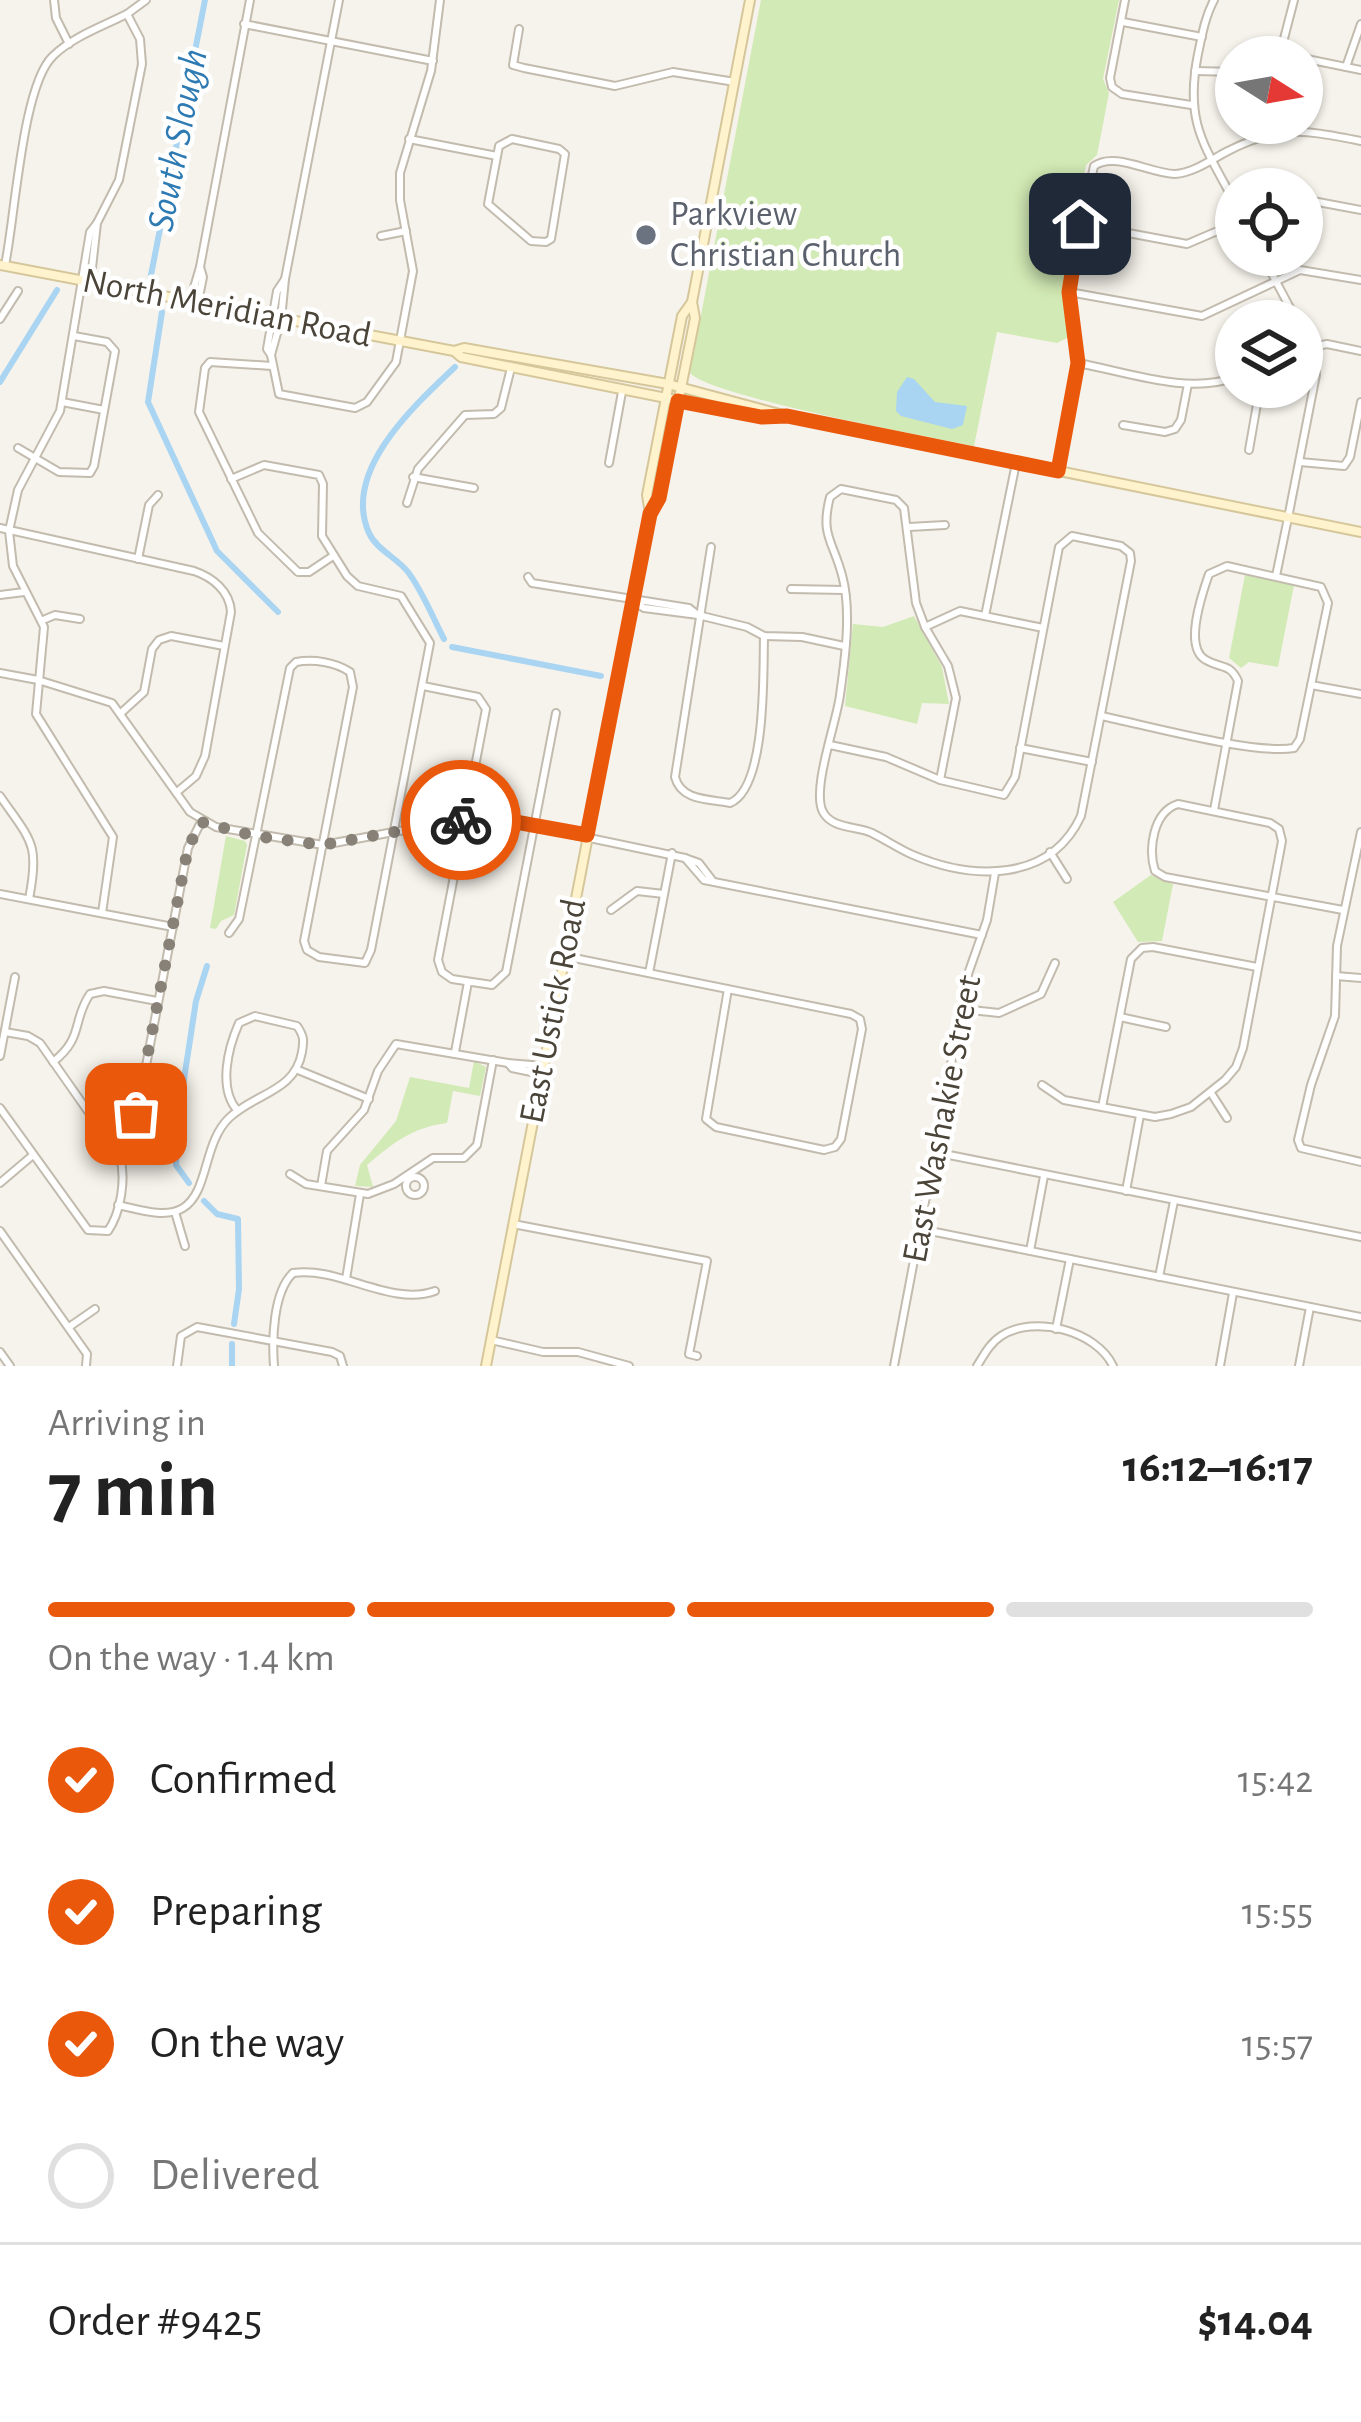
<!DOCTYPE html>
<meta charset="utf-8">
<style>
body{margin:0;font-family:"Alegreya Sans",sans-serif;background:#f2f2f2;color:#222;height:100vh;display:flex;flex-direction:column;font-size:45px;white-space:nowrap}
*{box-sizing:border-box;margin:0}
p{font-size:39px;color:#767676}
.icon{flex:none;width:66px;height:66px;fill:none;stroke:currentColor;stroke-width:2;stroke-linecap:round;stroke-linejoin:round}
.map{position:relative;height:1366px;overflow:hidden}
.details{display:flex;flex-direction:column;background:#fff;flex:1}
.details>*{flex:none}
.needle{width:78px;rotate:101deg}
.fabs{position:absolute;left:1215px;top:36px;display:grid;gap:24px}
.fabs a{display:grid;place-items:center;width:108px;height:108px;border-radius:50%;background:#fff;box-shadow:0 3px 9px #0004;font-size:60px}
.pin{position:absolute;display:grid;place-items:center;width:102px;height:102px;color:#fff;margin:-51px;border-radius:24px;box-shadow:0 6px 18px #0006}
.courier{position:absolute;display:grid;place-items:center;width:120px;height:120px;margin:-60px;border:9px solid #ea580c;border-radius:50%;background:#fff;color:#222;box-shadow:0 3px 15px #0007}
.summary em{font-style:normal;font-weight:600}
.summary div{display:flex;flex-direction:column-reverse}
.summary{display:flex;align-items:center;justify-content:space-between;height:204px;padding:0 48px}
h1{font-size:78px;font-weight:600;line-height:90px}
.bar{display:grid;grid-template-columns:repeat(4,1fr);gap:18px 12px;align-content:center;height:144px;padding:0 48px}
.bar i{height:15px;border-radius:9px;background:#e0e0e0}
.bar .on{background:#ea580c}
.bar p{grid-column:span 4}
.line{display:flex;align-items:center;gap:30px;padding:0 48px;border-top:3px solid #e0e0e0}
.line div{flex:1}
ol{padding:0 48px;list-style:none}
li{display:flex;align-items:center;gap:36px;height:132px}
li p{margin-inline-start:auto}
li .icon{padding:12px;border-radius:50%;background:#ea580c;color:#fff;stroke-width:4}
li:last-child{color:#767676}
li i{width:66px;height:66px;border:6px solid #e0e0e0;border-radius:50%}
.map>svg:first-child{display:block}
</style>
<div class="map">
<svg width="1361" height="1366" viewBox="0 0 1361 1366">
<rect width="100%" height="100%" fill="#f6f3ec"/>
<g fill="#d2eab5">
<path d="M 761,0 L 1119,0 L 1103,79 L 1109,93 L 1097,155 L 1086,165 L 1064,276 L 1069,337 L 1057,343 L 997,332 L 974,446 C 929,437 710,396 690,373 Z"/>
<polygon points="1245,575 1294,585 1278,667 1249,662 1241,668 1229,658"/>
<polygon points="914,616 942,667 949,704 922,703 917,724 845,706 853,624 883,627"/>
<polygon points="226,836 245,841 247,845 234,915 221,921 216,929 210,928"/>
<polygon points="1151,875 1173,884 1162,941 1138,942 1113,902"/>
<path d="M 474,1061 L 486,1067 L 480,1096 L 453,1091 L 447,1123 C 413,1127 393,1143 367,1165 L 373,1187 L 355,1186 L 360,1165 L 396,1121 L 410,1077 L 469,1088 Z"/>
</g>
<polygon fill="#a9d4f2" points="907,377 914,379 935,402 967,406 963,425 952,429 901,416 896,411 897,392"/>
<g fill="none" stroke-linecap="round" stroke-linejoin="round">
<g stroke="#a9d4f2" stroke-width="6">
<polyline points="150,280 205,0"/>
<polyline points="162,312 148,402 217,551 278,612"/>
<polyline points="0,382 57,290"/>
<path d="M 444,639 C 433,618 423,592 408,572 C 397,558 376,549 369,533 C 341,471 416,404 455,367"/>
<polyline points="452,647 601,676"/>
<polyline points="189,1183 176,1165 177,1125 196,1001 207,966"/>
<polyline points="204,1201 217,1214 238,1219 239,1289 234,1324"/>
<polyline points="232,1344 232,1366"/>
</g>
<g stroke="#c2bbae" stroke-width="10">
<g id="minor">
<polyline points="54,0 56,18 69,44"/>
<polyline points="1125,0 1110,78 1112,87 1122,94 1191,105"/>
<polyline points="1123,22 1202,37"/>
<polyline points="244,24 433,61"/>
<polyline points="519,29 513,65 524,68 615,86 673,72 735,82"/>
<polyline points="1280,54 1294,0"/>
<polyline points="1267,57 1294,57"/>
<polyline points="1302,58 1361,70"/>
<polyline points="1346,67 1361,24"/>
<polyline points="1195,71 1236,72"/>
<polyline points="409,139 497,156"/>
<polygon points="512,139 559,149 565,154 551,239 546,242 531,241 488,204 499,146"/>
<polyline points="1302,199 1361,210"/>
<polyline points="97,223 119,180 142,64 140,39 127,14 146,0"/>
<polyline points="1080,224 1187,244 1236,223"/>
<polyline points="381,236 406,231"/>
<path d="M 5,265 C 15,219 22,85 53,56 C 72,37 103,26 127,14"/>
<polyline points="200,267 250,0"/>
<polyline points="285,279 339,0"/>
<polygon points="285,279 281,319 271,355 267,349 277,291"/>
<polyline points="85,281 92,268 97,223 90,232 60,411 18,490 9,531 13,566 44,627 36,714 113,837 102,913"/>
<polyline points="1069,292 1202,316 1300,270 1361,280"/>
<polyline points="190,301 200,267 203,277 198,302"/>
<polyline points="0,319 18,291"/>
<polyline points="1302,349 1327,344 1361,351"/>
<polyline points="271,355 279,394 355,408 367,402 396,362 413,271 400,200 400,173 431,71 440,0"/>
<path d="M 1078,363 C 1127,372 1188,395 1236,377"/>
<polyline points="272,366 210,362 205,368 199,412 258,533 298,572 309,572 333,556"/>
<polyline points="62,402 104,410"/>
<polyline points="1123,425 1165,432 1175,429 1181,420 1188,384"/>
<polyline points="18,448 59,472 90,473 94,466 115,351 107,342 74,336"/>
<polyline points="1249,450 1260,387"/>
<polyline points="1300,462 1344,466 1350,457 1361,402"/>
<polyline points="609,463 622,392"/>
<path d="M 1058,471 L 1078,363 L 1070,278 L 1094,166 C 1115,151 1151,174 1175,174 C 1193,173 1211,160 1226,152 C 1280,124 1304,130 1361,141"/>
<polyline points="413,477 474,488"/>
<polyline points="407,503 418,469 465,415 494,414 501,408 511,368"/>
<polyline points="909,527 945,525"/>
<path d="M 0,528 L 194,571 C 212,577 230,591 231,612 L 205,756 L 196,776 L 177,792"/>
<path d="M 711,547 L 675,777 C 681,801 709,799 730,803 C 767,788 763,671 764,636"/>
<polyline points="138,559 149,505 158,495"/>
<polyline points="1276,576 1288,518"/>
<polyline points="528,577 532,583 689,608 698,615 644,608 633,601"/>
<polyline points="791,589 844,590"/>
<polyline points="0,595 24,592"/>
<polyline points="698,615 747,627 764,636 802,637 844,646"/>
<polyline points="985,616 1016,463"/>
<polyline points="43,620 55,615 80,619"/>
<polyline points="925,627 960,611 1043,628"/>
<polyline points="0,673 38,680 112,703 190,812 216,827 323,845 459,820 504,820 685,858"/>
<polyline points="1311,685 1361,694"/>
<polyline points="423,686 478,697 486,709 438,960 442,972 452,979 492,985 506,972 556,713"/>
<polyline points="121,713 144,692 152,649 159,640 171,636 224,646"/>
<path d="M 1101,716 C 1146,725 1254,755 1294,748 L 1300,739 L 1328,603 L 1321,587 L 1227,566 L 1209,574 C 1202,594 1183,648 1206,660 C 1221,669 1230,663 1238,681 L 1214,810"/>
<path d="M 830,745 L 886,757 L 940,780 L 1004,795 L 1015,777 L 1059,547 L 1072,536 L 1121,546 L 1130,553 L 1131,561 L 1081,816 C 1050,883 972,880 913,855 C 899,849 886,840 872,833 C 857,826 832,829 823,812 C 811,790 837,721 840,695 C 845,659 852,611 842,575 C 833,541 820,535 830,497 L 841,489 L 896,500 L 904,508 L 916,603 L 925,627 L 948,666 L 956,698 L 940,780"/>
<polyline points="1020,748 1092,762"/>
<path d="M 0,796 C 31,841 40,843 29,899"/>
<polyline points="1361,832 1337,946 1335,1016 1311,1085 1298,1140 1301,1148 1361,1162"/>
<polyline points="1050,852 1067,879"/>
<polyline points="712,880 699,863 685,858 704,880 982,935"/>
<polyline points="0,894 173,927"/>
<polyline points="611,910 637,891 664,894"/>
<path d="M 229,933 L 239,919 L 290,668 L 296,662 C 314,659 335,662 350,672 L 353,687 L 304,941 L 307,950 L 319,957 L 365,963 L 371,950 L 430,643 L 401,596 L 358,586 L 347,576 L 322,536 L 323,484 L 319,475 L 264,465 L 231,479"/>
<polyline points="564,956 851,1014 860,1019 862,1029 841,1139 835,1147 824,1150 716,1127 706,1119 728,989"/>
<polyline points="649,973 672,853"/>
<polyline points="1336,976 1361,978"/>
<polyline points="962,1009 999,1013 1041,994 1055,963"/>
<polyline points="1120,1017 1166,1027"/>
<polyline points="455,1052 468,982"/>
<polyline points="0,1056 15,977"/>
<path d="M 53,1062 C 84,1038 72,1020 90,994 L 104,991 L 157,1001"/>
<polyline points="298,1070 369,1099"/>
<polyline points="541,1074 512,1068 508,1063 543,1066"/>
<path d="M 1042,1085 L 1064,1100 L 1155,1117 L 1171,1114 L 1191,1107 L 1225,1080 L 1236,1067 L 1243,1048 L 1282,841 L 1279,829 L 1270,823 L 1178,804 C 1153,812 1148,849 1155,871 L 1165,877 C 1224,888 1284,899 1343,910"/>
<polyline points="1211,1093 1227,1118"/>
<polyline points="1102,1107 1131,959 1142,948 1153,947 1257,967"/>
<path d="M 0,1108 L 88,1230 L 108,1231 C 121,1212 126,1179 120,1157 L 40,1043 L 28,1036 L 5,1032"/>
<polyline points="109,1139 128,1125 138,1107 188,848 201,822"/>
<polyline points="934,1152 1361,1237"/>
<polyline points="290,1174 306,1184 368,1194 394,1184 433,1158 464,1158 477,1145 493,1060"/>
<circle cx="415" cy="1186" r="9"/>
<polyline points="0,1183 33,1155"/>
<polyline points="321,1186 327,1151 364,1110 378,1071 396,1044 508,1063"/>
<polyline points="1126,1191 1140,1115"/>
<path d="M 118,1205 C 137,1209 165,1219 183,1208 C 209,1192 203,1143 229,1118 C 255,1093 295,1092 302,1052 C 304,1040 304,1036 297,1026 L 255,1016 L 239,1023 C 228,1048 218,1088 237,1110"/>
<polyline points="175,1212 185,1246"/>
<polyline points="513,1224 707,1261 689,1354 697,1356"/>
<polyline points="920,1229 1361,1317"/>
<polyline points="0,1231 87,1354 86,1366"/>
<polyline points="1030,1251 1044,1176"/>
<path d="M 293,1273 C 340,1266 390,1307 435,1291"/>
<polyline points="1159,1277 1174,1201"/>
<polyline points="346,1279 360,1194"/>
<polyline points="69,1327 95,1309"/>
<polyline points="1056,1329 1070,1259"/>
<polyline points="491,1340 543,1352 578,1352 629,1366"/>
<polyline points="0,1352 10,1366"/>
<polyline points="177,1366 181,1336 197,1327 332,1352 340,1356 343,1366"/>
<path d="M 274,1366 C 272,1339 273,1292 293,1273"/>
<polyline points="894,1366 968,974 987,920 995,873"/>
<path d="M 977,1366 C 984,1355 990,1343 1001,1336 C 1034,1314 1097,1331 1113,1366"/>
<polyline points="1220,1366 1233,1293"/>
<polyline points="1299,1366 1310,1307"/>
</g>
</g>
<g stroke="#c2bbae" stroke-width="10">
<g id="tertiary">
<path d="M 1214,0 C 1205,17 1202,35 1198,54 C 1184,124 1205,146 1236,205"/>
<polyline points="1262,255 1297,321"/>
<polyline points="1288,518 1316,375 1315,359 1302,331"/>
</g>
</g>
<g stroke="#d6c79b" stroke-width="12">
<g id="secondary">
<polyline points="0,265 454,351 461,357 761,417 780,417"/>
<polyline points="454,351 464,348 668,384 787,416 1361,532"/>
<polyline points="651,513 659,498 695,318 692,302 750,0"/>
<polyline points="486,1366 650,514 647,495 682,316 692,302"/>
</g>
</g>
<use href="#minor" stroke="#fff" stroke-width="6"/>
<use href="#tertiary" stroke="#fff" stroke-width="6"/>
<use href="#secondary" stroke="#fff3cd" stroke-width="8"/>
</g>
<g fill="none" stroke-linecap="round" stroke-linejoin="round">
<polyline stroke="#878178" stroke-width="12" stroke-dasharray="0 21.6" points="136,1114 188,848 201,822 255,836 322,845 461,820"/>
<polyline stroke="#ea580c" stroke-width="15" points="461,820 504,820 587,835 650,514 659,498 678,401 761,417 787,416 1058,471 1078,363 1069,292 1080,224"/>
</g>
<circle fill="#6b7280" stroke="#fff" stroke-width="4.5" cx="646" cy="235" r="12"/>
<g text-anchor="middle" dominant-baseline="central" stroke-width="9" stroke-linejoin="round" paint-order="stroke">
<g font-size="36" fill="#5b616d" stroke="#fff" text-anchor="start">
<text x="670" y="214">Parkview<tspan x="670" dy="41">Christian Church</tspan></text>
</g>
<g font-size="36" fill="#4b4439" stroke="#fff">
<text transform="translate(227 308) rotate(11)">North Meridian Road</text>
<text transform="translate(553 1011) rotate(-79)">East Ustick Road</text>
<text transform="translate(942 1119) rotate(-79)">East Washakie Street</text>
</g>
<g font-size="39" font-style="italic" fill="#2e7ab2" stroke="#fff">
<text transform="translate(178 140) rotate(-79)">South Slough</text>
</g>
</g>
</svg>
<div class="fabs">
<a><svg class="needle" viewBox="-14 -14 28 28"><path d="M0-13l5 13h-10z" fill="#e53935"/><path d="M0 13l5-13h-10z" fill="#767676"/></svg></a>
<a><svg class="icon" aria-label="locate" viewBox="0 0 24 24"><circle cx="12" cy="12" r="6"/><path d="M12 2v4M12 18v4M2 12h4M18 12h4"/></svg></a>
<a><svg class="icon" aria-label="layers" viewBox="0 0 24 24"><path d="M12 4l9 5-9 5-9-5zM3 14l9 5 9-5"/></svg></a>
</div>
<div class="pin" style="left:136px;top:1114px;background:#ea580c"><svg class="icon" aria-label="bag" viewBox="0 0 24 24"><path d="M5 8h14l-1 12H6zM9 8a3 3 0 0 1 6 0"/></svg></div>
<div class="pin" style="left:1080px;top:224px;background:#1f2937"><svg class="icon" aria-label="home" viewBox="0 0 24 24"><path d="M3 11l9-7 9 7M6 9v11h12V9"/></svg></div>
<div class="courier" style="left:461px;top:820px"><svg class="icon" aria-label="bike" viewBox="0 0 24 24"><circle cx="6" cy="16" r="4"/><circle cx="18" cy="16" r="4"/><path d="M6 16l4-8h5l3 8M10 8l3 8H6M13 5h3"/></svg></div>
</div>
<section class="details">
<div class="summary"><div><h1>7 min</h1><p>Arriving in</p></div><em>16:12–16:17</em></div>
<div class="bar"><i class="on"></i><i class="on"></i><i class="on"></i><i></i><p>On the way · 1.4 km</p></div>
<ol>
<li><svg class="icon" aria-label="check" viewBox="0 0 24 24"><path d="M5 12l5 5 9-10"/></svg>Confirmed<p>15:42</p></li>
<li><svg class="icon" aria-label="check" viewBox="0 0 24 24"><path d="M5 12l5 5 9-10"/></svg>Preparing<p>15:55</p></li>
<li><svg class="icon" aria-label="check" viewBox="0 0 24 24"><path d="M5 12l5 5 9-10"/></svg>On the way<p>15:57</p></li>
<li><i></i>Delivered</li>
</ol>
<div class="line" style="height:156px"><div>Order #9425</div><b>$14.04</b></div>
</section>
